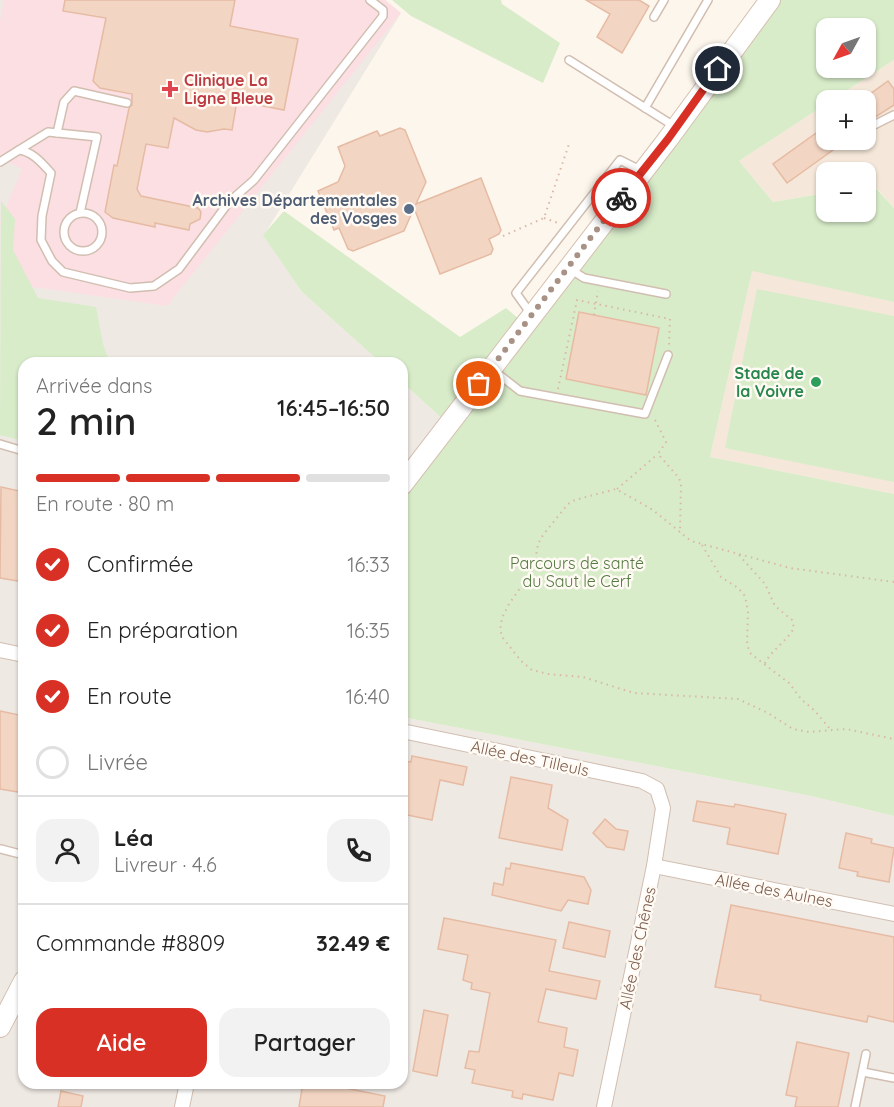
<!DOCTYPE html>
<html lang="fr">
<meta charset="utf-8">
<style>
body{margin:0;font-family:Quicksand,sans-serif;background:#f2f2f2;color:#222;height:100vh;display:flex;flex-direction:column;font-size:22px;white-space:nowrap}
*{box-sizing:border-box;margin:0}
p{font-size:20px;color:#767676}
.icon{flex:none;width:33px;height:33px;fill:none;stroke:currentColor;stroke-width:2;stroke-linecap:round;stroke-linejoin:round}
.map{position:relative;flex:1;overflow:hidden}
.side{position:absolute;left:18px;top:357px;width:390px;height:732px;display:flex;flex-direction:column;background:#fff;border-radius:18px;box-shadow:0 2px 4px #0004}
.side>*{flex:none}
.needle{width:39px;rotate:230deg}
.fabs{position:absolute;left:816px;top:18px;display:grid;gap:12px}
.fabs a{display:grid;place-items:center;width:60px;height:60px;border-radius:12px;background:#fff;box-shadow:0 2px 4px #0004;font-size:30px}
.pin{position:absolute;display:grid;place-items:center;width:51px;height:51px;color:#fff;margin:-26px;border:3px solid #fff;border-radius:50%;box-shadow:0 2px 6px #0007}
.courier{position:absolute;display:grid;place-items:center;width:60px;height:60px;margin:-30px;border:4px solid #d93025;border-radius:50%;background:#fff;color:#222;box-shadow:0 2px 8px #0007}
.headline em{font-style:normal;font-weight:600}
.headline div{display:flex;flex-direction:column-reverse}
.headline{display:flex;align-items:center;justify-content:space-between;height:102px;padding:0 18px}
h1{font-size:39px;font-weight:600;line-height:45px}
.bar{display:grid;grid-template-columns:repeat(4,1fr);gap:9px 6px;align-content:center;height:72px;padding:0 18px}
.bar i{height:8px;border-radius:4px;background:#e0e0e0}
.bar .on{background:#d93025}
.bar p{grid-column:span 4}
.line{display:flex;align-items:center;gap:15px;padding:0 18px;border-top:2px solid #e0e0e0}
.line div{flex:1}
.round{display:grid;place-items:center;flex:none;width:63px;height:63px;border-radius:18px;background:#f2f2f2}
ol{padding:0 18px;list-style:none}
li{display:flex;align-items:center;gap:18px;height:66px}
li p{margin-inline-start:auto}
li .icon{padding:6px;border-radius:50%;background:#d93025;color:#fff;stroke-width:4}
li:last-child{color:#767676}
li i{width:33px;height:33px;border:3px solid #e0e0e0;border-radius:50%}
.cta{display:flex;gap:12px;margin-top:auto;padding:12px 18px}
.cta a{flex:1;height:69px;border-radius:18px;background:#d93025;color:#fff;font-size:24px;font-weight:600;line-height:69px;text-align:center}
.cta a+a{background:#f2f2f2;color:#222}
.map>svg:first-child{display:block}
</style>
<div class="map">
<svg width="894" height="1107" viewBox="0 0 894 1107">
<rect width="100%" height="100%" fill="#fdf6ec"/>
<g fill="#f5e8da">
<polygon points="894,60 894,208 875,186 866,187 866,172 826,172 826,193 773,202 739,161 826,104 826,140 866,140 866,100 832,100"/>
<polygon points="752,270 894,302 894,494 710,457"/>
</g>
<g fill="#efe9e4">
<polygon points="0,0 385,0 401,13 264,235 302,292 381,363 24,363 24,1083 402,1083 402,717 811,796 894,816 894,1107 0,1107"/>
<polygon points="402,382 448,424 402,489"/>
</g>
<polygon fill="#fbdfe3" points="4,0 385,0 401,13 167,306 26,286 0,222 22,169 0,158 0,20"/>
<g fill="#d8ecc9" fill-rule="evenodd">
<polygon points="392,0 501,0 502,4 560,43 543,83 411,16"/>
<path d="M 768,0 L 894,0 L 894,60 L 832,100 L 826,100 L 826,104 L 739,161 L 773,202 L 826,193 L 826,212 L 866,212 L 866,187 L 874,186 L 894,208 L 894,302 L 752,271 L 710,457 L 894,494 L 894,816 L 811,796 L 402,717 L 402,489 L 448,424 L 402,382 L 402,363 L 381,363 L 302,292 L 263,235 L 284,211 L 460,337 L 506,308 L 526,325 ZM 826,28 L 866,28 L 866,68 L 826,68 Z"/>
<polygon points="1,201 15,219 13,250 38,298 96,307 103,344 110,363 24,363 24,437 20,440 0,435"/>
<polygon points="757,289 894,316 894,482 725,448"/>
</g>
<g fill="#f3d5c3" stroke="#e6bba3" stroke-width="1.5">
<polygon points="65,0 235,0 230,26 298,39 284,110 237,101 232,130 224,129 207,132 196,130 174,118 168,148 146,144 137,189 141,196 198,208 201,212 200,219 190,224 189,230 155,223 155,227 113,218 105,212 114,165 117,166 129,108 132,105 132,94 100,88 93,81 106,18 63,11"/>
<polygon points="586,0 639,0 649,6 622,53 597,37 610,14"/>
<polygon points="888,81 894,89 894,105 866,123 866,97"/>
<polygon points="826,126 826,140 847,140 787,183 773,164"/>
<polygon points="400,128 405,130 426,182 416,204 481,178 501,230 499,234 489,239 493,249 491,254 440,274 414,208 404,231 353,251 348,249 339,228 334,230 318,191 338,182 345,166 338,147 377,131 380,136"/>
<polygon points="579,312 659,328 646,395 566,379"/>
<polygon points="1,487 24,492 24,582 0,578"/>
<polygon points="0,711 24,716 24,793 0,789"/>
<polygon points="412,756 467,767 463,785 440,780 432,820 402,814 402,761 411,762"/>
<polygon points="511,777 552,785 548,808 568,820 562,850 499,838"/>
<polygon points="697,801 734,807 735,804 786,814 778,854 727,844 730,828 693,821"/>
<polygon points="605,819 616,829 628,831 624,850 607,847 593,833"/>
<polygon points="846,833 872,839 871,843 894,848 889,882 857,876 858,872 839,868"/>
<polygon points="511,863 584,877 591,890 588,904 568,900 561,911 492,895 494,883 503,885 506,868 510,869"/>
<polygon points="731,905 894,937 894,1022 868,1016 867,1022 760,1000 761,995 715,987"/>
<polygon points="444,918 556,940 549,971 600,981 596,999 546,989 538,1022 567,1028 564,1047 578,1050 573,1076 559,1073 553,1100 523,1094 522,1099 512,1097 513,1091 472,1083 475,1070 465,1068 469,1051 479,1052 490,993 471,989 472,983 463,980 468,955 438,949"/>
<polygon points="569,922 610,931 605,957 563,948"/>
<polygon points="424,1010 448,1015 437,1076 413,1071"/>
<polygon points="797,1042 849,1053 838,1107 795,1107 797,1097 786,1095"/>
<polygon points="303,1083 321,1083 385,1096 383,1107 299,1107"/>
<polygon points="61,1091 83,1096 81,1107 58,1107"/>
</g>
<g fill="none" stroke-linecap="round" stroke-linejoin="round">
<g stroke="#d1beb0" stroke-width="10">
<g id="lane">
<polyline points="654,17 664,0"/>
<polyline points="569,60 674,126"/>
<polyline points="645,108 708,0"/>
<polyline points="866,129 894,115"/>
<polyline points="57,133 64,102 74,91 127,103"/>
<polyline points="19,150 48,132 97,137 80,213"/>
<path d="M 0,162 L 19,150 C 33,152 41,162 51,173 L 42,216 L 41,240 L 52,261 L 63,272 L 130,288 L 154,286 L 179,269 L 229,202 L 254,180 L 383,16 L 383,10 L 370,0"/>
<circle cx="83" cy="232" r="19"/>
<polyline points="570,269 584,278 666,294"/>
<polyline points="531,314 516,293 620,160 640,170"/>
<polyline points="493,370 520,391 645,414 668,355"/>
<polyline points="0,444 20,450 24,447"/>
<polyline points="1,849 24,855"/>
<polyline points="863,1072 894,1078"/>
<polyline points="855,1107 866,1054"/>
</g>
</g>
<g stroke="#d1beb0" stroke-width="16">
<g id="street">
<polyline points="0,650 24,655"/>
<polyline points="402,731 642,781 657,789 663,808 654,866 604,1107"/>
<polyline points="654,866 894,914"/>
<polyline points="182,1107 187,1083"/>
</g>
</g>
<g stroke="#d6c0b0" stroke-width="22">
<g id="secondary">
<polyline points="402,485 668,139 770,0"/>
<polyline points="0,1027 24,981"/>
</g>
</g>
<g stroke="#d9b8a5" stroke-width="2" stroke-dasharray="1.5 4.5" stroke-linecap="butt">
<polyline points="544,218 558,223"/>
<polyline points="503,236 544,218 569,144"/>
<polyline points="594,315 598,291"/>
<polyline points="558,389 577,300 670,319 669,346"/>
<polyline points="655,420 666,442 658,454 679,478 681,484 680,533"/>
<polyline points="617,489 658,454"/>
<polyline points="702,545 721,577 738,588 745,596 748,611 747,645 751,654 789,683 801,699 815,711 830,729"/>
<path d="M 739,555 L 765,584 L 775,606 L 792,620 L 794,628 C 786,642 771,650 764,665"/>
<polyline points="894,582 790,568 691,541 653,510 616,489 575,500 568,504 543,535 538,544 534,568 509,604 502,618 500,630 503,638 521,661 532,670 548,674 583,677 634,693 738,699 768,713 793,729 809,732 846,729 894,739"/>
</g>
<use href="#lane" stroke="#fff" stroke-width="7"/>
<use href="#street" stroke="#fff" stroke-width="14"/>
<use href="#secondary" stroke="#fff" stroke-width="20"/>
</g>
<g fill="none" stroke-linecap="round" stroke-linejoin="round">
<polyline stroke="#a89285" stroke-width="6" stroke-dasharray="0 10.8" points="479,384 621,198"/>
<polyline stroke="#d93025" stroke-width="8" points="621,198 668,139 718,69"/>
</g>
<path fill="#e0444e" stroke="#fffaf3" stroke-width="2" d="M167 80h6v6h6v6h-6v6h-6v-6h-6v-6h6z"/>
<circle fill="#5c6f8a" stroke="#fffaf3" stroke-width="2" cx="409" cy="209" r="6"/>
<circle fill="#2e9e5b" stroke="#fffaf3" stroke-width="2" cx="816" cy="382" r="6"/>
<g text-anchor="middle" dominant-baseline="central" stroke-width="5" stroke-linejoin="round" paint-order="stroke">
<g font-size="16" font-weight="bold" fill="#be3a42" stroke="#fffaf3" text-anchor="start">
<text x="184" y="80">Clinique La<tspan x="184" dy="18">Ligne Bleue</tspan></text>
</g>
<g font-size="16" font-weight="bold" fill="#4e5e75" stroke="#fffaf3" text-anchor="end">
<text x="397" y="200">Archives Départementales<tspan x="397" dy="18">des Vosges</tspan></text>
</g>
<g font-size="16" font-weight="bold" fill="#27864d" stroke="#fffaf3" text-anchor="end">
<text x="804" y="373">Stade de<tspan x="804" dy="18">la Voivre</tspan></text>
</g>
<g font-size="16" fill="#537a41" stroke="#fffaf3">
<text x="577" y="563">Parcours de santé<tspan x="577" dy="18">du Saut le Cerf</tspan></text>
</g>
<g font-size="16" fill="#7a5c4d" stroke="#fffaf3">
<text transform="translate(530 758) rotate(12)">Allée des Tilleuls</text>
<text transform="translate(774 890) rotate(11)">Allée des Aulnes</text>
<text transform="translate(637 948) rotate(-78)">Allée des Chênes</text>
</g>
</g>
</svg>
<div class="fabs">
<a><svg class="needle" viewBox="-14 -14 28 28"><path d="M0-13l5 13h-10z" fill="#e53935"/><path d="M0 13l5-13h-10z" fill="#767676"/></svg></a>
<a>+</a>
<a>−</a>
</div>
<div class="pin" style="left:479px;top:384px;background:#ea580c"><svg class="icon" aria-label="bag" viewBox="0 0 24 24"><path d="M5 8h14l-1 12H6zM9 8a3 3 0 0 1 6 0"/></svg></div>
<div class="pin" style="left:718px;top:69px;background:#1f2937"><svg class="icon" aria-label="home" viewBox="0 0 24 24"><path d="M3 11l9-7 9 7M6 9v11h12V9"/></svg></div>
<div class="courier" style="left:621px;top:198px"><svg class="icon" aria-label="bike" viewBox="0 0 24 24"><circle cx="6" cy="16" r="4"/><circle cx="18" cy="16" r="4"/><path d="M6 16l4-8h5l3 8M10 8l3 8H6M13 5h3"/></svg></div>
<section class="side">
<div class="headline"><div><h1>2 min</h1><p>Arrivée dans</p></div><em>16:45–16:50</em></div>
<div class="bar"><i class="on"></i><i class="on"></i><i class="on"></i><i></i><p>En route · 80 m</p></div>
<ol>
<li><svg class="icon" aria-label="check" viewBox="0 0 24 24"><path d="M5 12l5 5 9-10"/></svg>Confirmée<p>16:33</p></li>
<li><svg class="icon" aria-label="check" viewBox="0 0 24 24"><path d="M5 12l5 5 9-10"/></svg>En préparation<p>16:35</p></li>
<li><svg class="icon" aria-label="check" viewBox="0 0 24 24"><path d="M5 12l5 5 9-10"/></svg>En route<p>16:40</p></li>
<li><i></i>Livrée</li>
</ol>
<div class="line" style="height:108px"><a class="round"><svg class="icon" aria-label="person" viewBox="0 0 24 24"><circle cx="12" cy="8" r="4"/><path d="M4 21q1-7 8-7t8 7"/></svg></a><div><b>Léa</b><p>Livreur · 4.6</p></div><a class="round"><svg class="icon" aria-label="phone" viewBox="0 0 24 24"><path d="M5 4h4l2 5-3 2q2 4 5 5l2-3 5 2v4C11 20 4 13 5 4z"/></svg></a></div>
<div class="line" style="height:78px"><div>Commande #8809</div><b>32.49 €</b></div>
<div class="cta"><a>Aide</a><a>Partager</a></div>
</section>
</div>
